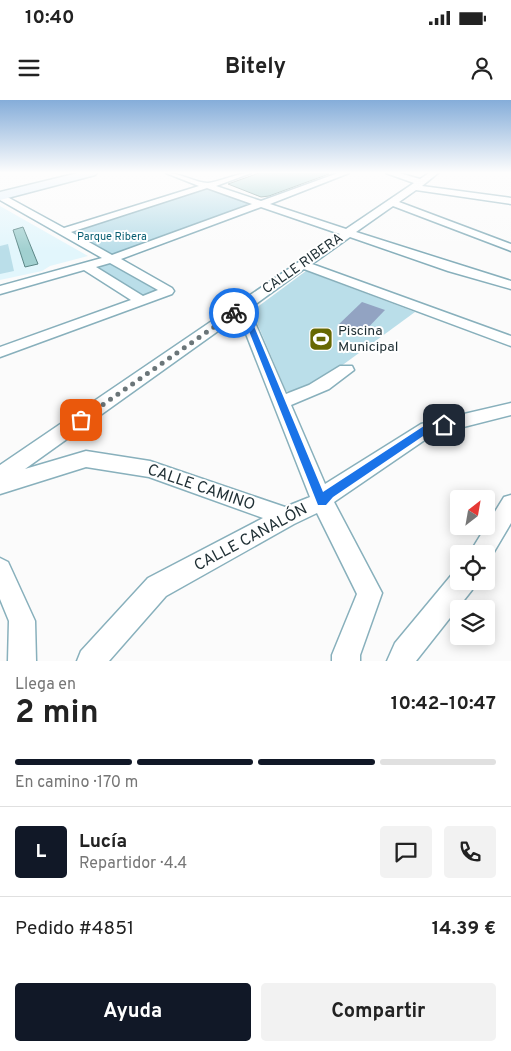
<!DOCTYPE html>
<html lang="es">
<meta charset="utf-8">
<style>
body{margin:0;font-family:Overpass,sans-serif;background:#f2f2f2;color:#222;height:100vh;display:flex;flex-direction:column;font-size:19px;white-space:nowrap}
*{box-sizing:border-box;margin:0}
p{font-size:16px;color:#767676}
.icon{flex:none;width:28px;height:28px;fill:none;stroke:currentColor;stroke-width:2;stroke-linecap:round;stroke-linejoin:round}
.map{position:relative;height:561px;overflow:hidden}
.sheet{display:flex;flex-direction:column;background:#fff;flex:1}
.sheet>*{flex:none}
.needle{width:32px;rotate:31deg}
.controls{position:absolute;left:450px;top:390px;display:grid;gap:10px}
.controls a{display:grid;place-items:center;width:45px;height:45px;border-radius:5px;background:#fff;box-shadow:0 2px 12px #0003;font-size:25px}
.pin{position:absolute;display:grid;place-items:center;width:42px;height:42px;color:#fff;margin:-21px;border-radius:10px;box-shadow:0 2px 8px #0006}
.courier{position:absolute;display:grid;place-items:center;width:50px;height:50px;margin:-25px;border:4px solid #1a73e8;border-radius:50%;background:#fff;color:#222;box-shadow:0 1px 6px #0007}
.headline em{font-style:normal;font-weight:700}
.headline div{display:flex;flex-direction:column-reverse}
.headline{display:flex;align-items:center;justify-content:space-between;height:85px;padding:0 15px}
h1{font-size:32px;font-weight:700;line-height:38px}
.bar{display:grid;grid-template-columns:repeat(4,1fr);gap:8px 5px;align-content:center;height:60px;padding:0 15px}
.bar i{height:6px;border-radius:4px;background:#e0e0e0}
.bar .active{background:#111827}
.bar p{grid-column:span 4}
.line{display:flex;align-items:center;gap:12px;padding:0 15px;border-top:1px solid #e0e0e0}
.line div{flex:1}
.round{display:grid;place-items:center;flex:none;width:52px;height:52px;border-radius:5px;background:#f2f2f2}
.cta{display:flex;gap:10px;margin-top:auto;padding:10px 15px}
.cta a{flex:1;height:58px;border-radius:5px;background:#111827;color:#fff;font-size:20px;font-weight:700;line-height:58px;text-align:center}
.cta a+a{background:#f2f2f2;color:#222}
.status{display:flex;justify-content:space-between;align-items:center;height:35px;padding:0 25px;background:#fff;direction:ltr}
.status svg{height:14px;fill:currentColor}
header{display:flex;justify-content:space-between;align-items:center;height:65px;padding:0 15px;background:#fff;font-size:22px;font-weight:700}
.map>svg:first-child{display:block}
</style>
<div class="status"><b>10:40</b><svg viewBox="0 0 49 12"><path d="M0 12V9h3v3zM5 12V6h3v6zM10 12V3h3v9zM15 12V0h3v12zM26 1h20v11H26zM47 4h2v5h-2z"/></svg></div>
<header><svg class="icon" aria-label="menu" viewBox="0 0 24 24"><path d="M4 6h16M4 12h16M4 18h16"/></svg>Bitely<svg class="icon" aria-label="person" viewBox="0 0 24 24"><circle cx="12" cy="8" r="4"/><path d="M4 21q1-7 8-7t8 7"/></svg></header>
<div class="map">
<svg width="511" height="561" viewBox="0 0 511 561">
<rect width="100%" height="100%" fill="#fbfbfb"/>
<polygon fill="#e2f6fc" points="0,106 88,156 50,166 42,171 0,180"/>
<g fill="#badee9">
<polygon points="205,86 259,104 111,159 168,191 142,201 86,166 110,160 61,132"/>
<polygon points="8,144 14,171 0,174 0,146"/>
<polygon points="306,171 415,212 318,283 292,293 286,291 252,211"/>
</g>
<polygon fill="#92a3c2" points="362,202 385,210 361,235 337,226"/>
<g fill="#a1d0d0" stroke="#5a8585">
<polygon points="259,73 328,73 329,74 269,96 261,97 228,84"/>
<polygon points="23,127 38,164 25,167 13,130"/>
</g>
<g fill="none" stroke-linecap="round" stroke-linejoin="round">
<g stroke="#88b0bc" stroke-width="3">
<g id="street">
<path d="M 166,73 C 181,73 196,83 208,83 C 223,81 236,73 251,73 L 216,86 L 261,101 L 338,73 L 349,73 L 270,104 L 346,129 L 414,83 L 386,73 L 399,73 L 420,79 L 429,73 L 438,73 L 422,86 L 511,98 L 511,104 L 416,90 L 399,102 L 511,144 L 511,151 L 393,106 L 356,132 L 511,181 L 511,189 L 448,171 L 350,137 L 312,164 L 511,236 L 511,246 L 304,169 L 249,209 L 286,294 L 309,285 L 340,266 L 352,266 L 354,270 L 329,289 L 291,305 L 325,384 L 421,324 L 511,303 L 511,315 L 432,335 L 334,402 L 382,493 L 360,555 L 360,561 L 332,561 L 332,555 L 357,494 L 317,413 L 294,424 L 166,496 L 109,561 L 77,561 L 81,551 L 148,478 L 263,418 L 149,377 L 86,367 L 0,394 L 0,365 L 340,134 L 261,107 L 121,159 L 172,188 L 174,191 L 172,194 L 0,257 L 0,247 L 131,200 L 84,170 L 0,194 L 0,186 L 102,158 L 0,100 L 0,93 L 64,128 L 199,86 ZM 207,88 L 252,104 L 112,155 L 71,132 ZM 110,163 L 158,190 L 143,196 L 96,167 ZM 239,216 L 310,397 L 285,407 L 150,361 L 86,351 L 25,369 Z"/>
<polygon points="511,395 511,423 488,462 486,463 486,454 469,454 504,397"/>
<polygon points="0,458 8,462 35,521 36,561 8,561 9,521 0,499"/>
<polygon points="459,471 459,481 475,481 472,490 416,561 387,561 395,543 454,472"/>
</g>
</g>
<g stroke="#88b0bc" stroke-width="3">
<polygon id="secondary" points="78,73 97,73 95,75 0,100 0,92"/>
</g>
<use href="#street" fill="#fff" fill-rule="evenodd"/>
<use href="#secondary" fill="#e1f1fc" fill-rule="evenodd"/>
</g>
<linearGradient id="sky" x2="0" y2="1"><stop stop-color="#85add9"/><stop offset="0.48" stop-color="#fdfdfd"/><stop offset="1" stop-color="#fdfdfd" stop-opacity="0"/></linearGradient>
<rect width="511" height="151" fill="url(#sky)"/>
<polygon fill="#1a73e8" points="242,205 246,207 323,392 424,326 444,321 447,322 447,327 429,332 333,397 326,405 318,405 241,211 234,215 231,213"/>
<g fill="none" stroke-linecap="round" stroke-linejoin="round">
<polyline stroke="#6b7679" stroke-width="5" stroke-dasharray="0 9" points="81,320 234,213"/>
</g>
<defs>
<g id="stadium-square" transform="scale(1.25)"><rect x="-9" y="-9" width="18" height="18" rx="4" fill="#676802" stroke="#fff"/><path d="M0-5a6.5 5 0 1 0 0 10a6.5 5 0 1 0 0-10ZM-3.5-1.8h7v3.6h-7Z" fill="#fff"/></g>
</defs>
<g fill-rule="evenodd">
<use href="#stadium-square" x="321" y="239"/>
</g>
<g text-anchor="middle" dominant-baseline="central" stroke-width="4" stroke-linejoin="round" paint-order="stroke">
<g font-size="11" fill="#085f72" stroke="#fff">
<text x="112" y="137">Parque Ribera</text>
</g>
<g font-size="14" fill="#1e2e33" stroke="#fff">
<text transform="translate(303 164) rotate(-35)">CALLE RIBERA</text>
</g>
<g font-size="14" fill="#1e2e33" stroke="#fff" text-anchor="start">
<text x="338" y="231">Piscina<tspan x="338" dy="16">Municipal</tspan></text>
</g>
<g font-size="16" fill="#1e2e33" stroke="#fff">
<text transform="translate(201 388) rotate(19)">CALLE CAMINO</text>
<text transform="translate(251 438) rotate(-28)">CALLE CANALÓN</text>
</g>
</g>
</svg>
<div class="controls">
<a><svg class="needle" viewBox="-14 -14 28 28"><path d="M0-13l5 13h-10z" fill="#e53935"/><path d="M0 13l5-13h-10z" fill="#767676"/></svg></a>
<a><svg class="icon" aria-label="locate" viewBox="0 0 24 24"><circle cx="12" cy="12" r="6"/><path d="M12 2v4M12 18v4M2 12h4M18 12h4"/></svg></a>
<a><svg class="icon" aria-label="layers" viewBox="0 0 24 24"><path d="M12 4l9 5-9 5-9-5zM3 14l9 5 9-5"/></svg></a>
</div>
<div class="pin" style="left:81px;top:320px;background:#ea580c"><svg class="icon" aria-label="bag" viewBox="0 0 24 24"><path d="M5 8h14l-1 12H6zM9 8a3 3 0 0 1 6 0"/></svg></div>
<div class="pin" style="left:444px;top:325px;background:#1f2937"><svg class="icon" aria-label="home" viewBox="0 0 24 24"><path d="M3 11l9-7 9 7M6 9v11h12V9"/></svg></div>
<div class="courier" style="left:234px;top:213px"><svg class="icon" aria-label="bike" viewBox="0 0 24 24"><circle cx="6" cy="16" r="4"/><circle cx="18" cy="16" r="4"/><path d="M6 16l4-8h5l3 8M10 8l3 8H6M13 5h3"/></svg></div>
</div>
<section class="sheet">
<div class="headline"><div><h1>2 min</h1><p>Llega en</p></div><em>10:42–10:47</em></div>
<div class="bar"><i class="active"></i><i class="active"></i><i class="active"></i><i></i><p>En camino · 170 m</p></div>
<div class="line" style="height:90px"><b class="round" style="background:#111827;color:#fff">L</b><div><b>Lucía</b><p>Repartidor · 4.4</p></div><a class="round"><svg class="icon" aria-label="chat" viewBox="0 0 24 24"><path d="M4 5h16v11H9l-5 4z"/></svg></a><a class="round"><svg class="icon" aria-label="phone" viewBox="0 0 24 24"><path d="M5 4h4l2 5-3 2q2 4 5 5l2-3 5 2v4C11 20 4 13 5 4z"/></svg></a></div>
<div class="line" style="height:65px"><div>Pedido #4851</div><b>14.39 €</b></div>
<div class="cta"><a>Ayuda</a><a>Compartir</a></div>
</section>
